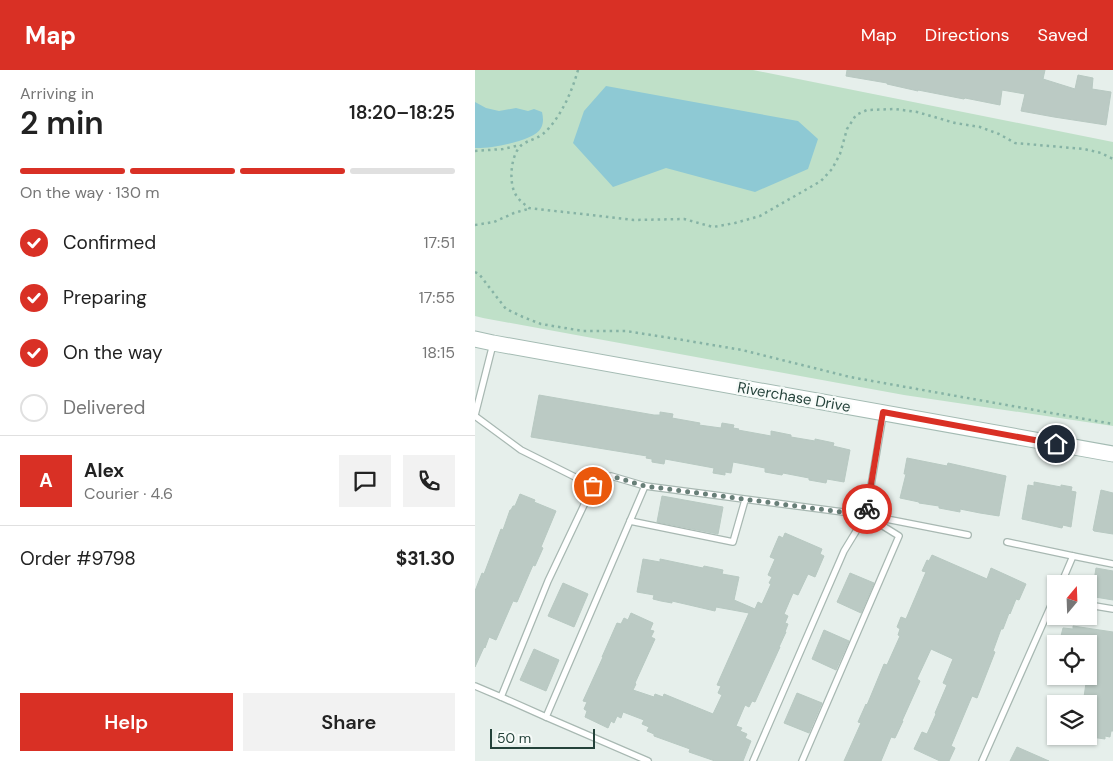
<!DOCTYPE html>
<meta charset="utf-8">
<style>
body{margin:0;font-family:"DM Sans",sans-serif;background:#f2f2f2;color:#222;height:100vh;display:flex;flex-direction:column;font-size:19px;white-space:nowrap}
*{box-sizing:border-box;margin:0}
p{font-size:16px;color:#767676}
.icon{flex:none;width:28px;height:28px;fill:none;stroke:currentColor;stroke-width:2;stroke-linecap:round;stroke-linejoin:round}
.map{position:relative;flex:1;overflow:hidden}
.side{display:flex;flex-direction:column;background:#fff;width:475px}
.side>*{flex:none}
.needle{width:32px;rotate:19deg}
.controls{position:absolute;left:572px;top:505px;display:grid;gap:10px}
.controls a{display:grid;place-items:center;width:50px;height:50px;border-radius:0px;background:#fff;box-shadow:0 1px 4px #0004;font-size:25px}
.scale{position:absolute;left:15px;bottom:12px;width:105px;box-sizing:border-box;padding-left:5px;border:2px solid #24423a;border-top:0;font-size:14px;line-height:18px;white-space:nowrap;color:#24423a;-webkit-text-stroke:4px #f7fbf9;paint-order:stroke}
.pin{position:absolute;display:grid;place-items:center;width:42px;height:42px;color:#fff;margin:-21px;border:2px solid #fff;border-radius:50%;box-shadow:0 1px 5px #0007}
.courier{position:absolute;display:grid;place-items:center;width:50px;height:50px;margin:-25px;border:4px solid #d93025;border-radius:50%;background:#fff;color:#222;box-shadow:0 1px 6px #0007}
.headline em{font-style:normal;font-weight:600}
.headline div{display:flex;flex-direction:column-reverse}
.headline{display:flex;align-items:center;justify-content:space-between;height:85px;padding:0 20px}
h1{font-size:32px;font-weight:600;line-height:38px}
.bar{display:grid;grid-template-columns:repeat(4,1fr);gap:8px 5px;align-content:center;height:60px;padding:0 20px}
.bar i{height:6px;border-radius:4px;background:#e0e0e0}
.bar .on{background:#d93025}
.bar p{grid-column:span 4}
.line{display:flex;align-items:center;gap:12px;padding:0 20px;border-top:1px solid #e0e0e0}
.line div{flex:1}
.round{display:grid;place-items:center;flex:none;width:52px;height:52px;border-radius:0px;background:#f2f2f2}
ol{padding:0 20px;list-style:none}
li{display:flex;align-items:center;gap:15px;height:55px}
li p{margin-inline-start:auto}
li .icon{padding:5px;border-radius:50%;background:#d93025;color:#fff;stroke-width:4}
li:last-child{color:#767676}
li i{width:28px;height:28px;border:2px solid #e0e0e0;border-radius:50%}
.primary-button{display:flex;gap:10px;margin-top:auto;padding:10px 20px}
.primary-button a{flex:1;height:58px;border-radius:0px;background:#d93025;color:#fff;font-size:20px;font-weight:600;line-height:58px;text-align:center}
.primary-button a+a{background:#f2f2f2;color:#222}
header{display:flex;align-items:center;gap:30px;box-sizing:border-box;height:70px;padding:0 25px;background:#d93025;color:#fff}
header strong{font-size:24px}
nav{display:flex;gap:28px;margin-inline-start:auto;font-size:18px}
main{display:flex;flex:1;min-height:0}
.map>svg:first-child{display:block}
</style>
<header>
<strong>Map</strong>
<nav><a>Map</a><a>Directions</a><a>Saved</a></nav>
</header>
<main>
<section class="side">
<div class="headline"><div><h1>2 min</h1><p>Arriving in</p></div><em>18:20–18:25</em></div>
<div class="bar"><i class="on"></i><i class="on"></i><i class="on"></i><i></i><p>On the way · 130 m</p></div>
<ol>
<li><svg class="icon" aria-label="check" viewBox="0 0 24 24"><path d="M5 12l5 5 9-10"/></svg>Confirmed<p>17:51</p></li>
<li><svg class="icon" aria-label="check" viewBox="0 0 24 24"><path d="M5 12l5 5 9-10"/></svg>Preparing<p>17:55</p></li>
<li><svg class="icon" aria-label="check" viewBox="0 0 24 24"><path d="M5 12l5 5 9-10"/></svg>On the way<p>18:15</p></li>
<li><i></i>Delivered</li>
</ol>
<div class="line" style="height:90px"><b class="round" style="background:#d93025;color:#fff">A</b><div><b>Alex</b><p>Courier · 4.6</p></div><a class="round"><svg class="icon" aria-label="chat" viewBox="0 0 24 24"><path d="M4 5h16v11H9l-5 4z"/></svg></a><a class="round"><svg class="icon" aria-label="phone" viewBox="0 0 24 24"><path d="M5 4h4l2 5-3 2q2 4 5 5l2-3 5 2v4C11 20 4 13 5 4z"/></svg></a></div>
<div class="line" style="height:65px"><div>Order #9798</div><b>$31.30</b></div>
<div class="primary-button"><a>Help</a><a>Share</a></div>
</section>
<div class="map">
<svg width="638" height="691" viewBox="0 0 638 691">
<rect width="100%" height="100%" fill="#e6efeb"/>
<polygon fill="#bfe0c8" points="0,0 278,0 638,72 638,356 429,325 8,248 0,246"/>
<g fill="#8ec9d4">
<polygon points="131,16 323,51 343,69 333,99 280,122 191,98 138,117 98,73 109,41"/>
<path d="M 0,32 L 11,38 L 24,41 L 41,38 L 53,41 L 59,39 L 67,42 C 68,47 69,52 66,58 C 60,71 14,79 0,78 Z"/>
</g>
<g fill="#bbcac4" stroke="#b8c9c2">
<polygon points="372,0 570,0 568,9 600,19 603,5 618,8 617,19 636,22 631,55 579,47 546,41 550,24 527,20 525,35 490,28 489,29 443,20 443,21 412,14 412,13 371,6"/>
<polygon points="64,325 179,345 185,345 185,342 198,344 197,348 225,353 224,355 246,358 247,353 259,355 258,358 264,359 263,360 296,366 296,361 316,365 316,367 340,371 340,369 359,373 358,376 375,380 369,412 352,409 351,413 334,410 334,408 308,403 307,405 290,402 290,398 258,392 256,403 250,402 250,405 238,403 239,398 190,389 189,394 177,392 177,389 171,388 172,386 56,367"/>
<polygon points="432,388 472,396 473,393 531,406 524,446 505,443 485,439 485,442 464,438 464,436 444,433 444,432 425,428 431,404 429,404"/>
<polygon points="559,412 586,417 586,415 597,417 596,421 601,422 596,457 588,455 587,458 547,449 553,415 559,416"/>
<polygon points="626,420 638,423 638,464 619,461 618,460"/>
<polygon points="45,424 60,430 59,432 81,441 66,477 68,478 60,496 58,495 42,532 38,531 21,570 14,567 10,578 9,577 0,597 0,521 7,503 9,504 26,459 28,460 35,440 36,440 38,436 40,436"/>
<polygon points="187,426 248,437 243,464 182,452"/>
<polygon points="310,463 347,479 345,484 349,486 340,507 333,504 323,525 318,523 309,544 313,546 310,553 313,554 310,562 311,562 304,577 305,577 280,632 277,631 274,637 270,635 261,656 267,658 265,661 272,664 270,668 276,671 268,691 240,691 214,682 215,679 179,666 179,664 172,661 174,657 167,654 169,650 148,642 146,648 142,646 139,653 136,651 133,658 110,647 112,641 109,639 112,632 108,631 128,587 127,587 142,553 146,554 149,548 153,550 156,543 178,553 175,560 179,561 176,567 180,569 160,613 161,614 158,620 179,627 180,624 188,627 189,624 238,644 247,625 243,623 246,616 242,615 274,543 241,537 240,541 197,531 197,533 186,531 178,529 179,525 162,522 168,489 185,492 185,489 228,498 229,496 248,500 247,504 264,507 259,530 280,539 283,532 287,534 296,514 294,513 297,507 293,505 300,489 295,487 304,466 308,468"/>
<polygon points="457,485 512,509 516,498 551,514 544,530 541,529 535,544 534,543 528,559 526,559 518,581 520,582 502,628 497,626 476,676 480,678 474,691 465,691 439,679 447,662 452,664 461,644 460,643 472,615 468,613 478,589 456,579 442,609 445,611 427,651 428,651 420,668 416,667 406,691 369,691 386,653 383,652 391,634 392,635 409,594 412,595 425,566 423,565 425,559 422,557 426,547 431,549 451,502 447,501 452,490 454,491"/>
<polygon points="621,498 638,501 638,530 614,526 614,510 619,511"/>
<polygon points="375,503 399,513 386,543 362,532"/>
<polygon points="88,513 113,524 99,557 73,546"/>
<polygon points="598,556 638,562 638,661 636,661 635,667 630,666 630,669 616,667 617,664 614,664 614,634 608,634 612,606 614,606 614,574 584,574 588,558 598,559"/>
<polygon points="349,560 374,571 361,600 337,589"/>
<polygon points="59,579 84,590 71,621 45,610"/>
<polygon points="322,623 347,633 334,663 309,653"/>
<polygon points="542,677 574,691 535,691"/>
</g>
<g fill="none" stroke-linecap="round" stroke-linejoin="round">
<g stroke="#a8b8b2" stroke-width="8">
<g id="lane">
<polyline points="0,345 18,274"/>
<polyline points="0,346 46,380 118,416 73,511 26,627 0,616"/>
<polyline points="170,416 391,445 493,465"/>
<polyline points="155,451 258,472 270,430"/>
<polyline points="532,472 598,486 638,494"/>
<polyline points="586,514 598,486"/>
<polyline points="614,535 638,539"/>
<polyline points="26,627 71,647 170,416 136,406 118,416"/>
<polyline points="71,647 173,691"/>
<polyline points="278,691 369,481 391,445 408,345"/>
<polyline points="327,691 424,466 395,448"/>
<polyline points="507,691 581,524"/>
</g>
</g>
<g stroke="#a4bbb3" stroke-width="17">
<polyline id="secondary" points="0,269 18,273 638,384"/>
</g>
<g stroke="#86b3a5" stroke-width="2.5" stroke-dasharray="2.5 4" stroke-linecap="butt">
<path d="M 103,0 C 97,21 88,42 74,58 C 65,69 58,68 48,74 C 36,82 34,109 39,121 C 42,129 48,133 54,138 L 159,150 L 209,149 L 238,157 L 260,153 L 285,146 L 346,111 L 357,99 L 365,84 L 372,59 L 381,45 L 392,40 L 420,39 L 442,42 L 480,53 L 505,57 L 524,64 L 540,73 L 609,79 L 626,83 L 638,89"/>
<polyline points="0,81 28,79 45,75"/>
<polyline points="0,155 19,152 39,143 53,139"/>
<polyline points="0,202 4,204 31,239 48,247 66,254 108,261 151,261 208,270 267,280 375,307 638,354"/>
</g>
<use href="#lane" stroke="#fff" stroke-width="5.5"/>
<use href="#secondary" stroke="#fff" stroke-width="15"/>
</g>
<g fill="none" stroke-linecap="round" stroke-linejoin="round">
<polyline stroke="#687f78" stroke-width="5" stroke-dasharray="0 9" points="118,416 136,406 170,416 374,443 391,446 392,439"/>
<polyline stroke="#d93025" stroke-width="6" points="392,439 408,342 581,374"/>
</g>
<g text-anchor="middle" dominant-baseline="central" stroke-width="5" stroke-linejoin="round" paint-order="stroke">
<g font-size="15" fill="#24423a" stroke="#f7fbf9">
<text transform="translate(319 327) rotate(10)">Riverchase Drive</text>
</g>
</g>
</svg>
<div class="controls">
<a><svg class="needle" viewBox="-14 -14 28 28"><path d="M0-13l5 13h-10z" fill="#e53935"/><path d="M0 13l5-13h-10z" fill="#767676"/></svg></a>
<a><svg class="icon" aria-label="locate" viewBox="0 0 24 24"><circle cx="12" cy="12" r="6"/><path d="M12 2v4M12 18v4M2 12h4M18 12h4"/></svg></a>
<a><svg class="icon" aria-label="layers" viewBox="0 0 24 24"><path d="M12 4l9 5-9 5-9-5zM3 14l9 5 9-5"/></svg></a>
</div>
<div class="scale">50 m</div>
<div class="pin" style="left:118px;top:416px;background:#ea580c"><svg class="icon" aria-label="bag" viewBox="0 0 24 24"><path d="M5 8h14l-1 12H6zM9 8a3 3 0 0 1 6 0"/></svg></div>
<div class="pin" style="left:581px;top:374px;background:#1f2937"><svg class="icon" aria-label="home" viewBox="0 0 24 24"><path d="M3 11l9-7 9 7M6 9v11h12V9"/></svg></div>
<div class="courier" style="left:392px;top:439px"><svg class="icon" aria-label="bike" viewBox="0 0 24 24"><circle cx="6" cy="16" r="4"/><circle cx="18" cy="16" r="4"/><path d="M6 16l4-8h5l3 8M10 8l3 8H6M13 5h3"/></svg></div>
</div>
</main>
